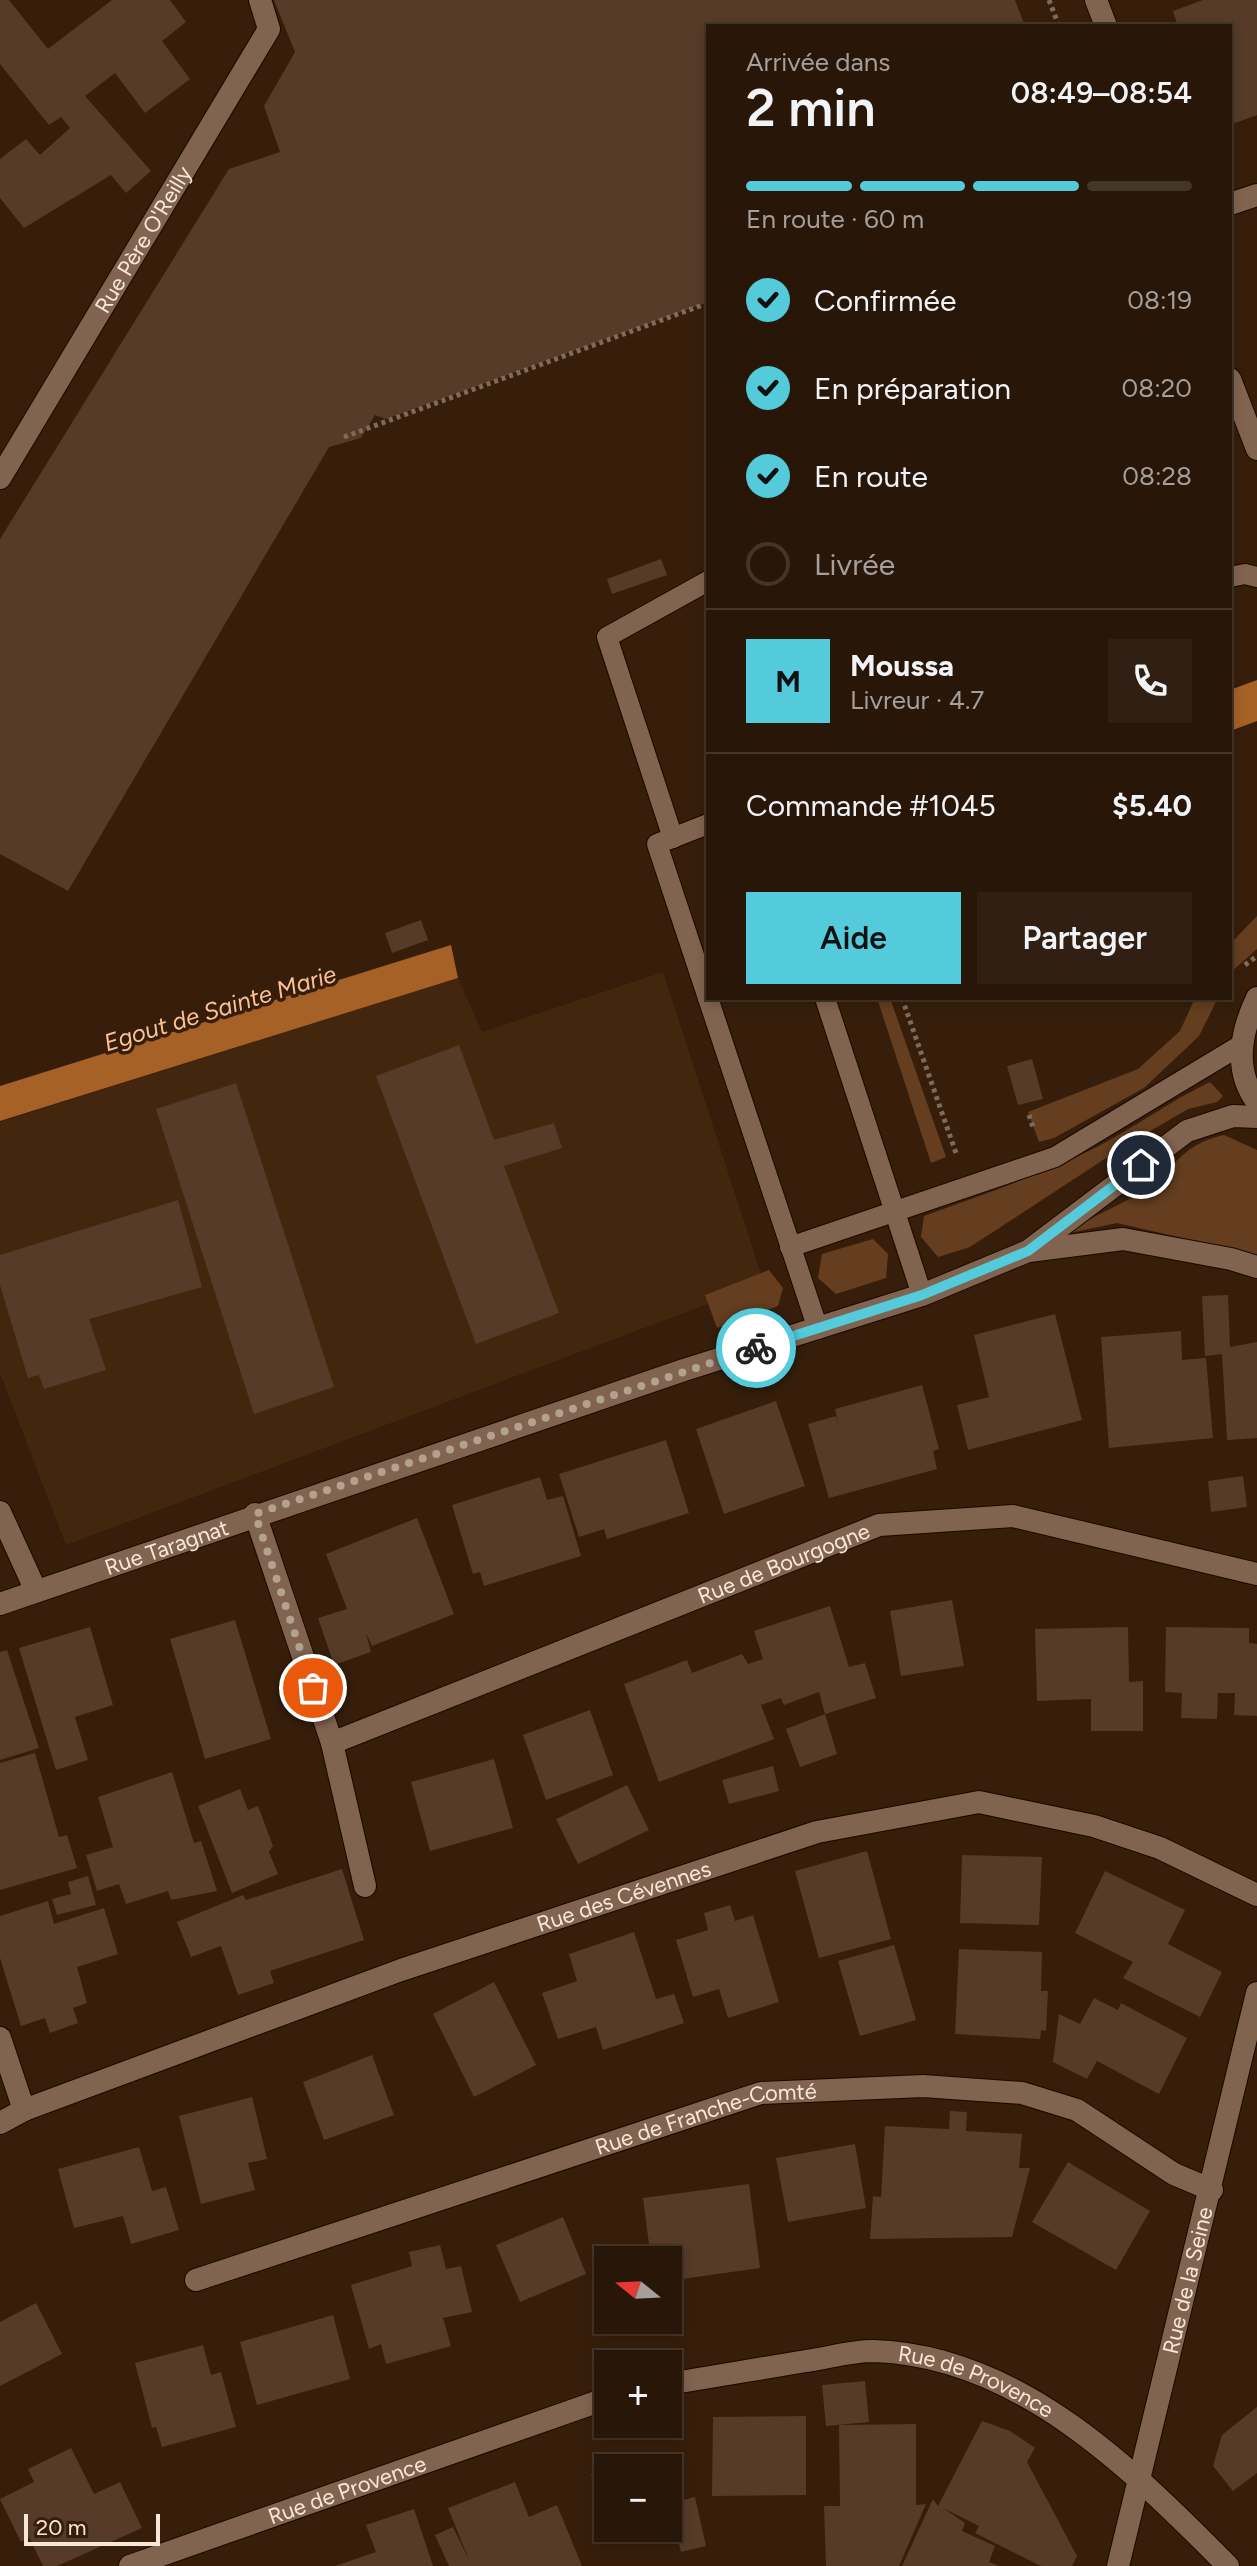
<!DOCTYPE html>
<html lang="fr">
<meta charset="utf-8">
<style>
body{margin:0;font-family:Figtree,sans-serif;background:#301f12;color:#f1f3f6;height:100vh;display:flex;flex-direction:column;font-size:30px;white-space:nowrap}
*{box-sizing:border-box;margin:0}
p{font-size:26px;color:#a59f9c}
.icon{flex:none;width:44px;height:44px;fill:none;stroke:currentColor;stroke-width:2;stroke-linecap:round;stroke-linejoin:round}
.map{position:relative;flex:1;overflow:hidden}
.panel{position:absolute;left:706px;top:24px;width:526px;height:976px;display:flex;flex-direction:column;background:#281608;border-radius:0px;box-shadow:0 4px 12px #0003,0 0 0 2px #443529}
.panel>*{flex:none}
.needle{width:52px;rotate:288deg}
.controls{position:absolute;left:594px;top:2246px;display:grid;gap:16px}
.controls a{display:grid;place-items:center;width:88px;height:88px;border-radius:0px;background:#281608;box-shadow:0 4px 12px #0003,0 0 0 2px #443529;font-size:40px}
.scale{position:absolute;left:24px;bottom:20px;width:136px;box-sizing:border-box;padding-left:8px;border:4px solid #f7e7db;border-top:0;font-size:22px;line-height:28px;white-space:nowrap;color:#f7e7db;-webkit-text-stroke:6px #361e0b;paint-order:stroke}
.pin{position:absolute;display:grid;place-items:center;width:68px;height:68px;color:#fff;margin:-34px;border:4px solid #fff;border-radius:50%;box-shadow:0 2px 8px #0007}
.courier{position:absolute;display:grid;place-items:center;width:80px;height:80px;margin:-40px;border:6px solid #53cbdb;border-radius:50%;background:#fff;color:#222;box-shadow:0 2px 10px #0007}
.summary em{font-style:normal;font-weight:600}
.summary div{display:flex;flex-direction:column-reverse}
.summary{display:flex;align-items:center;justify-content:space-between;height:136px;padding:0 40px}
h1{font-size:52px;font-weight:600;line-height:60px}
.bar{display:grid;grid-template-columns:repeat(4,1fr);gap:12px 8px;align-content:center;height:96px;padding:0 40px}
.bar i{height:10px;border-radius:6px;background:#443529}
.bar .selected{background:#53cbdb}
.bar p{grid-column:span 4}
.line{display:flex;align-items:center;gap:20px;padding:0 40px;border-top:2px solid #443529}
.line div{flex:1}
.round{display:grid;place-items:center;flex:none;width:84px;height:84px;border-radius:0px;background:#301f12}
ol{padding:0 40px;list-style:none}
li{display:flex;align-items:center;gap:24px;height:88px}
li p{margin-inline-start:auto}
li .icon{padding:8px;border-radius:50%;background:#53cbdb;color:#111;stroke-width:4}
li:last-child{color:#a59f9c}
li i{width:44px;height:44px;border:4px solid #443529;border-radius:50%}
.button{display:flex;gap:16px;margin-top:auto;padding:16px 40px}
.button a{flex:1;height:92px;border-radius:0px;background:#53cbdb;color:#111;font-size:32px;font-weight:600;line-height:92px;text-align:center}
.button a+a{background:#301f12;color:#f1f3f6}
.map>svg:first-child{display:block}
</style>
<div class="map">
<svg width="1257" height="2566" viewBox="0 0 1257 2566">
<rect width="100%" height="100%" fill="#361e0b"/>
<polygon fill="#43260e" points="663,972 764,1283 66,1545 0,1373 0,1122 458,978 482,1032"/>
<g fill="#643e1f">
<polygon points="1257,916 1257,949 1230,973 1230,944"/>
<polygon points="877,998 890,998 946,1157 931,1163"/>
<polygon points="1195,998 1218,998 1199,1036 1144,1088 1054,1138 1039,1142 1028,1112 1138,1069 1180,1031"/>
<path d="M 1210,1082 L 1223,1096 L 1217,1102 L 1188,1109 L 1123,1147 L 970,1247 L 938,1257 L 921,1237 L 924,1216 C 982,1195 1041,1175 1097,1147 C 1135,1127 1170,1101 1210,1082 Z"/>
<path d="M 1224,1135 L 1257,1150 L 1257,1255 L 1117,1223 L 1069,1233 C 1090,1216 1116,1208 1139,1193 C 1174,1172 1178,1145 1224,1135 Z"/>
<polygon points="873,1239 888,1254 886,1278 836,1294 818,1278 822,1254"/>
<polygon points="769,1270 783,1288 778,1306 717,1328 705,1295"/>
</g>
<g fill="#a56126">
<polygon points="1257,680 1257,721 1230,731 1230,690"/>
<polygon points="451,945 458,978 0,1121 0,1086"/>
</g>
<g fill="#553b28">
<polygon points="0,0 9,0 48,49 112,0 170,0 186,22 162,41 190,79 145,113 115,73 85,96 151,171 126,193 111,175 24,228 0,198 0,159 26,139 40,155 70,128 61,117 49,125 0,64"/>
<polygon points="274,0 1015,0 1025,26 708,26 708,302 386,419 375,415 361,438 329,447 68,891 0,854 0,539 229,169 280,152 264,106 295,52"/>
<polygon points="1203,0 1257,0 1257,115 1230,125 1230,26 1178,26 1173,11"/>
<polygon points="661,559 667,575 612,594 607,579"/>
<polygon points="421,920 428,940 392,953 385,933"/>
<polygon points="459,1045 494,1140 554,1123 562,1148 504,1166 559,1313 476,1344 376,1076"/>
<polygon points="1032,1059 1043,1099 1018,1105 1007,1066"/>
<polygon points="236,1083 334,1387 254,1414 156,1109"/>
<polygon points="178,1200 202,1287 89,1319 106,1370 44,1389 39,1375 28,1378 0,1285 0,1255"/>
<polygon points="1228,1295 1230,1347 1257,1342 1257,1438 1227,1440 1222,1354 1205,1356 1202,1296"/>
<polygon points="1055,1314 1082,1420 968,1450 957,1405 989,1397 974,1335"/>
<polygon points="1181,1331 1182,1360 1206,1358 1213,1438 1109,1448 1101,1337"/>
<polygon points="922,1385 939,1449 933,1451 937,1469 829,1498 808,1424 836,1416 839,1427 835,1409"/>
<polygon points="776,1401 805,1486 724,1514 696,1429"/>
<polygon points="666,1440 689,1513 607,1539 604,1529 579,1537 559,1474"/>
<polygon points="1243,1476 1247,1507 1211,1512 1208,1481"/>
<polygon points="540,1477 547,1500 563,1496 581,1556 484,1586 480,1572 473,1574 452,1505"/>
<polygon points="417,1518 454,1614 372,1646 366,1633 371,1652 334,1665 318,1618 347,1609 326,1554"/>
<polygon points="952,1600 964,1666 901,1676 890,1611"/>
<polygon points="830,1606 849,1667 865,1663 876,1698 825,1714 837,1754 800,1767 786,1729 825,1714 819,1692 784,1705 781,1698 761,1705 774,1739 659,1782 624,1684 687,1660 692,1673 742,1654 748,1664 763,1659 754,1631"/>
<polygon points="235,1620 271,1739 205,1759 170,1639"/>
<polygon points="90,1627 113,1705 75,1717 88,1760 56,1770 19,1648"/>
<polygon points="1128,1627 1129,1682 1143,1681 1143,1731 1091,1731 1091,1699 1037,1701 1035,1629"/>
<polygon points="1166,1627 1249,1628 1249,1643 1257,1644 1257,1716 1234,1715 1235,1693 1218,1693 1217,1719 1181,1718 1182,1693 1165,1692"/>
<polygon points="7,1650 39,1748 0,1760 0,1652"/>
<polygon points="590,1710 613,1775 546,1800 523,1735"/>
<polygon points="35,1753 59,1837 67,1835 77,1868 0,1890 0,1763"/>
<polygon points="494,1759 513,1828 430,1851 411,1782"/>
<polygon points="773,1766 779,1791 729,1804 722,1780"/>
<polygon points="172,1772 194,1843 201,1841 217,1891 171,1900 168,1891 126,1904 119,1884 97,1891 86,1855 113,1847 98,1797"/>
<polygon points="627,1785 649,1830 578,1864 556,1819"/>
<polygon points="240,1789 248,1810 258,1806 273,1846 269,1852 278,1874 232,1893 198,1806"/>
<polygon points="867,1851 891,1939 819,1958 795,1871"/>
<polygon points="962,1855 1042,1857 1039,1925 960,1923"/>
<polygon points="342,1869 364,1940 270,1971 274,1983 238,1995 221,1946 191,1957 177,1922 243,1895 246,1900"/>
<polygon points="1105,1871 1185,1910 1168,1944 1222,1972 1200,2017 1123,1978 1133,1962 1075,1933"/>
<polygon points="88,1876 96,1905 57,1915 52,1899 71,1894 68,1882"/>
<polygon points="48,1901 54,1924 104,1908 118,1954 77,1967 87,2003 73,2008 78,2023 50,2033 45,2018 21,2026 0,1958 0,1916"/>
<polygon points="730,1905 735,1921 753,1915 779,2002 728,2018 719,1989 693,1997 676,1940 708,1930 704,1913"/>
<polygon points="634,1932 656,1999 674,1994 684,2023 603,2050 596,2027 558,2039 542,1993 577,1981 569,1954"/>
<polygon points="894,1945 916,2020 860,2036 838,1961"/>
<polygon points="959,1949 1042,1952 1041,1991 1048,1991 1046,2031 1041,2030 1040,2039 955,2034"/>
<polygon points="494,1982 536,2065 474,2097 433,2014"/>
<polygon points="1094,1998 1118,2010 1121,2003 1187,2038 1159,2094 1097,2061 1087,2079 1053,2062 1059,2014 1080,2024"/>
<polygon points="372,2055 394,2115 324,2140 303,2082"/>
<polygon points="252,2097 267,2159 248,2163 255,2190 201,2204 179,2116"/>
<polygon points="950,2111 967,2112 966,2131 1022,2134 1019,2168 1030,2168 1012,2237 870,2239 873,2196 881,2197 885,2126 949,2129"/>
<polygon points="855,2144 866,2208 788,2222 776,2158"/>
<polygon points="139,2147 152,2191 166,2187 179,2230 131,2244 123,2216 74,2228 58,2169"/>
<polygon points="1068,2162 1150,2211 1116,2270 1032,2222"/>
<polygon points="749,2184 760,2268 668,2281 668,2260 651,2260 643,2198"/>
<polygon points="563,2217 586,2274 520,2302 496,2245"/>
<polygon points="440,2245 446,2269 461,2266 472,2312 443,2318 451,2346 386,2364 381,2344 369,2349 351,2285 412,2266 409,2252"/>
<polygon points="36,2303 62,2354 0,2386 0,2322"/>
<polygon points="333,2315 350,2379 257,2405 240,2342"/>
<polygon points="203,2345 211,2375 221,2372 236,2427 162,2447 156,2427 152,2428 135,2363"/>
<polygon points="865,2381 869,2422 826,2426 822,2385"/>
<polygon points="1257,2407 1257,2473 1233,2491 1213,2466 1222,2435"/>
<polygon points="806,2416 806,2495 712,2496 713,2417"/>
<polygon points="982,2421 1010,2431 1035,2448 1027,2462 1077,2556 1072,2566 1041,2566 975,2533 979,2526 943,2508 965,2523 962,2531 995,2546 989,2562 999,2566 902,2566 933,2499 938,2506"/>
<polygon points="916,2424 916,2505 926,2504 899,2566 826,2566 824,2506 840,2506 839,2425"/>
<polygon points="71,2448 94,2494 120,2482 142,2528 57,2566 43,2566 29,2537 21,2542 0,2499 34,2482 28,2469"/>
<polygon points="654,2453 659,2468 610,2468 610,2467"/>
<polygon points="608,2468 608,2525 607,2525 591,2474"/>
<polygon points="515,2482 529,2517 557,2505 582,2566 449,2566 435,2535 453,2527 469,2560 448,2508"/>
<polygon points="695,2497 706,2546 681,2552 672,2513 668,2514 668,2504"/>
<polygon points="414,2509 433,2566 335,2566 376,2552 366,2525"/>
</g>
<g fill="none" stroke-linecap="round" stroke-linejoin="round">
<g stroke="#1c0700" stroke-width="22">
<g id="service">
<polyline points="1230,577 1245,574 1257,577"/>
<polyline points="708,824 657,844 708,998"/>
<polyline points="673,838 607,637 708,581"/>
<polyline points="708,998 818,1329"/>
<polyline points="825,998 922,1295"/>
<polyline points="790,1247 1055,1157 1241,1045"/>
</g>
</g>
<g stroke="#1c0700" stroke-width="24">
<g id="minor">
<polyline points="1230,204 1257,195"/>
<path id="s1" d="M 0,478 L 269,29 L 260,0"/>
<polyline points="0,1512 36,1591"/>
<polyline points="255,1514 332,1743 365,1886"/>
<path id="s2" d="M 332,1743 L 879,1525 L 1013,1516 L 1257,1574"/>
<polyline points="0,2038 24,2110"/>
<path id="s3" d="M 0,2123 L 24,2110 L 401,1970 L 817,1832 L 979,1802 L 1094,1826 L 1160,1848 L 1257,1895"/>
<path id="s4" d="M 196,2280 L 761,2093 L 923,2086 L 1022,2093 L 1077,2110 L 1174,2174 L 1212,2190"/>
<path id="s5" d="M 668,2384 C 714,2376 760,2369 806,2361 C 828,2358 851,2351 873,2351 C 1018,2355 1132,2469 1228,2566"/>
<path id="s6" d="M 130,2566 L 608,2398"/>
</g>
</g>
<g stroke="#1c0700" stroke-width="24">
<g id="tertiary">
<polyline points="1096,0 1106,26"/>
<polyline points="1230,379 1257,449"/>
<path d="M 1257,998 C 1241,1031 1233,1070 1257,1102"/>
<polyline points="1029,1251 1123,1239 1231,1259 1257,1267"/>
<path id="s7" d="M 0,1604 L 684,1370 L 922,1295 L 1028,1251 L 1187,1131 L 1233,1116 L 1257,1117"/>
<path id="s8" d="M 1118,2566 L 1257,1993"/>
</g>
</g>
<g stroke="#806b5a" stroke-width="5" stroke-dasharray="4 4" stroke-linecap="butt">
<polyline points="1049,0 1059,26"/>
<polyline points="344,437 708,303"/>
<polyline points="1245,965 1257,956"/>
<polyline points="902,998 957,1156"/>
<polyline points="1029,1115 1034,1130"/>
</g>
<use href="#service" stroke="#816450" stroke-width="20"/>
<use href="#minor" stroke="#816450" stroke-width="22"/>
<use href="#tertiary" stroke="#816450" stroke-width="22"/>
</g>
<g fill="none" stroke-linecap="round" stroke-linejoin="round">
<polyline stroke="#b3a192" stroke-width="8" stroke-dasharray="0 14.4" points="313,1688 255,1514 756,1348"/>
<polyline stroke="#53cbdb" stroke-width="10" points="756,1348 922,1295 1028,1251 1141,1165"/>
</g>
<g text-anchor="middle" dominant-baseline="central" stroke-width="7" stroke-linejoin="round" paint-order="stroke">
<g font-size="22" fill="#f7e7db" stroke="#361e0b">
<text stroke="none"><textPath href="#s1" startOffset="278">Rue Père O'Reilly</textPath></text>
<text stroke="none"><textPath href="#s7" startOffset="176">Rue Taragnat</textPath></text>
<text stroke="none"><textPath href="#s2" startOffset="486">Rue de Bourgogne</textPath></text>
<text stroke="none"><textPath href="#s3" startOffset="664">Rue des Cévennes</textPath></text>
<text stroke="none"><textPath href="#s4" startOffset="536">Rue de Franche-Comté</textPath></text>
<text stroke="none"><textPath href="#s8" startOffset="294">Rue de la Seine</textPath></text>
<text stroke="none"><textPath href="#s5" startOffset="316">Rue de Provence</textPath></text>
<text stroke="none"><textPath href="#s6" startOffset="230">Rue de Provence</textPath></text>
</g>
<g font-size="24" font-style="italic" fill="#fbc197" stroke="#361e0b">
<text transform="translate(220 1008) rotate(-17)">Egout de Sainte Marie</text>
</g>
</g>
</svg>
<div class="controls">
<a><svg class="needle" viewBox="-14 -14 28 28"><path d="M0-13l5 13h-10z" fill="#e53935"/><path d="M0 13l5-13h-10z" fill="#a59f9c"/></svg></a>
<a>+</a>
<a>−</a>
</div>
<div class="scale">20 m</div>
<div class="pin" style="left:313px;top:1688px;background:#ea580c"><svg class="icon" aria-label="bag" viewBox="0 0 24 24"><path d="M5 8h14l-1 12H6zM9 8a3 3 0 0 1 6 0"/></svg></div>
<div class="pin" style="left:1141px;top:1165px;background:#1f2937"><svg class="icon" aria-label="home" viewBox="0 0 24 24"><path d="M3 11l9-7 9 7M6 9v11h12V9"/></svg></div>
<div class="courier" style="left:756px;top:1348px"><svg class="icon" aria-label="bike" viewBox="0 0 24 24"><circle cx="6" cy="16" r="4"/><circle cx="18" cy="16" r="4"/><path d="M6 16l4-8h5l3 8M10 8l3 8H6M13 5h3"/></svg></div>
<section class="panel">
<div class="summary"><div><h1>2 min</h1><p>Arrivée dans</p></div><em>08:49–08:54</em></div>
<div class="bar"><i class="selected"></i><i class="selected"></i><i class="selected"></i><i></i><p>En route · 60 m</p></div>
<ol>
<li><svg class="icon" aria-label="check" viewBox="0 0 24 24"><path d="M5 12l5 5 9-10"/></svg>Confirmée<p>08:19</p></li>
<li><svg class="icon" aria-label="check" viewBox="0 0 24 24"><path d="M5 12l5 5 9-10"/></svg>En préparation<p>08:20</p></li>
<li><svg class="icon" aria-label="check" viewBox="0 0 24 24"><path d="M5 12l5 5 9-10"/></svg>En route<p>08:28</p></li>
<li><i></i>Livrée</li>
</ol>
<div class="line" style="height:144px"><b class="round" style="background:#53cbdb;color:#111">M</b><div><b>Moussa</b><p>Livreur · 4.7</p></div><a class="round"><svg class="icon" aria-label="phone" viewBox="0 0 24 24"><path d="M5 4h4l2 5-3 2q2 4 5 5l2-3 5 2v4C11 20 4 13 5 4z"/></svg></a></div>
<div class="line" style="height:104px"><div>Commande #1045</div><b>$5.40</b></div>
<div class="button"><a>Aide</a><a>Partager</a></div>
</section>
</div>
